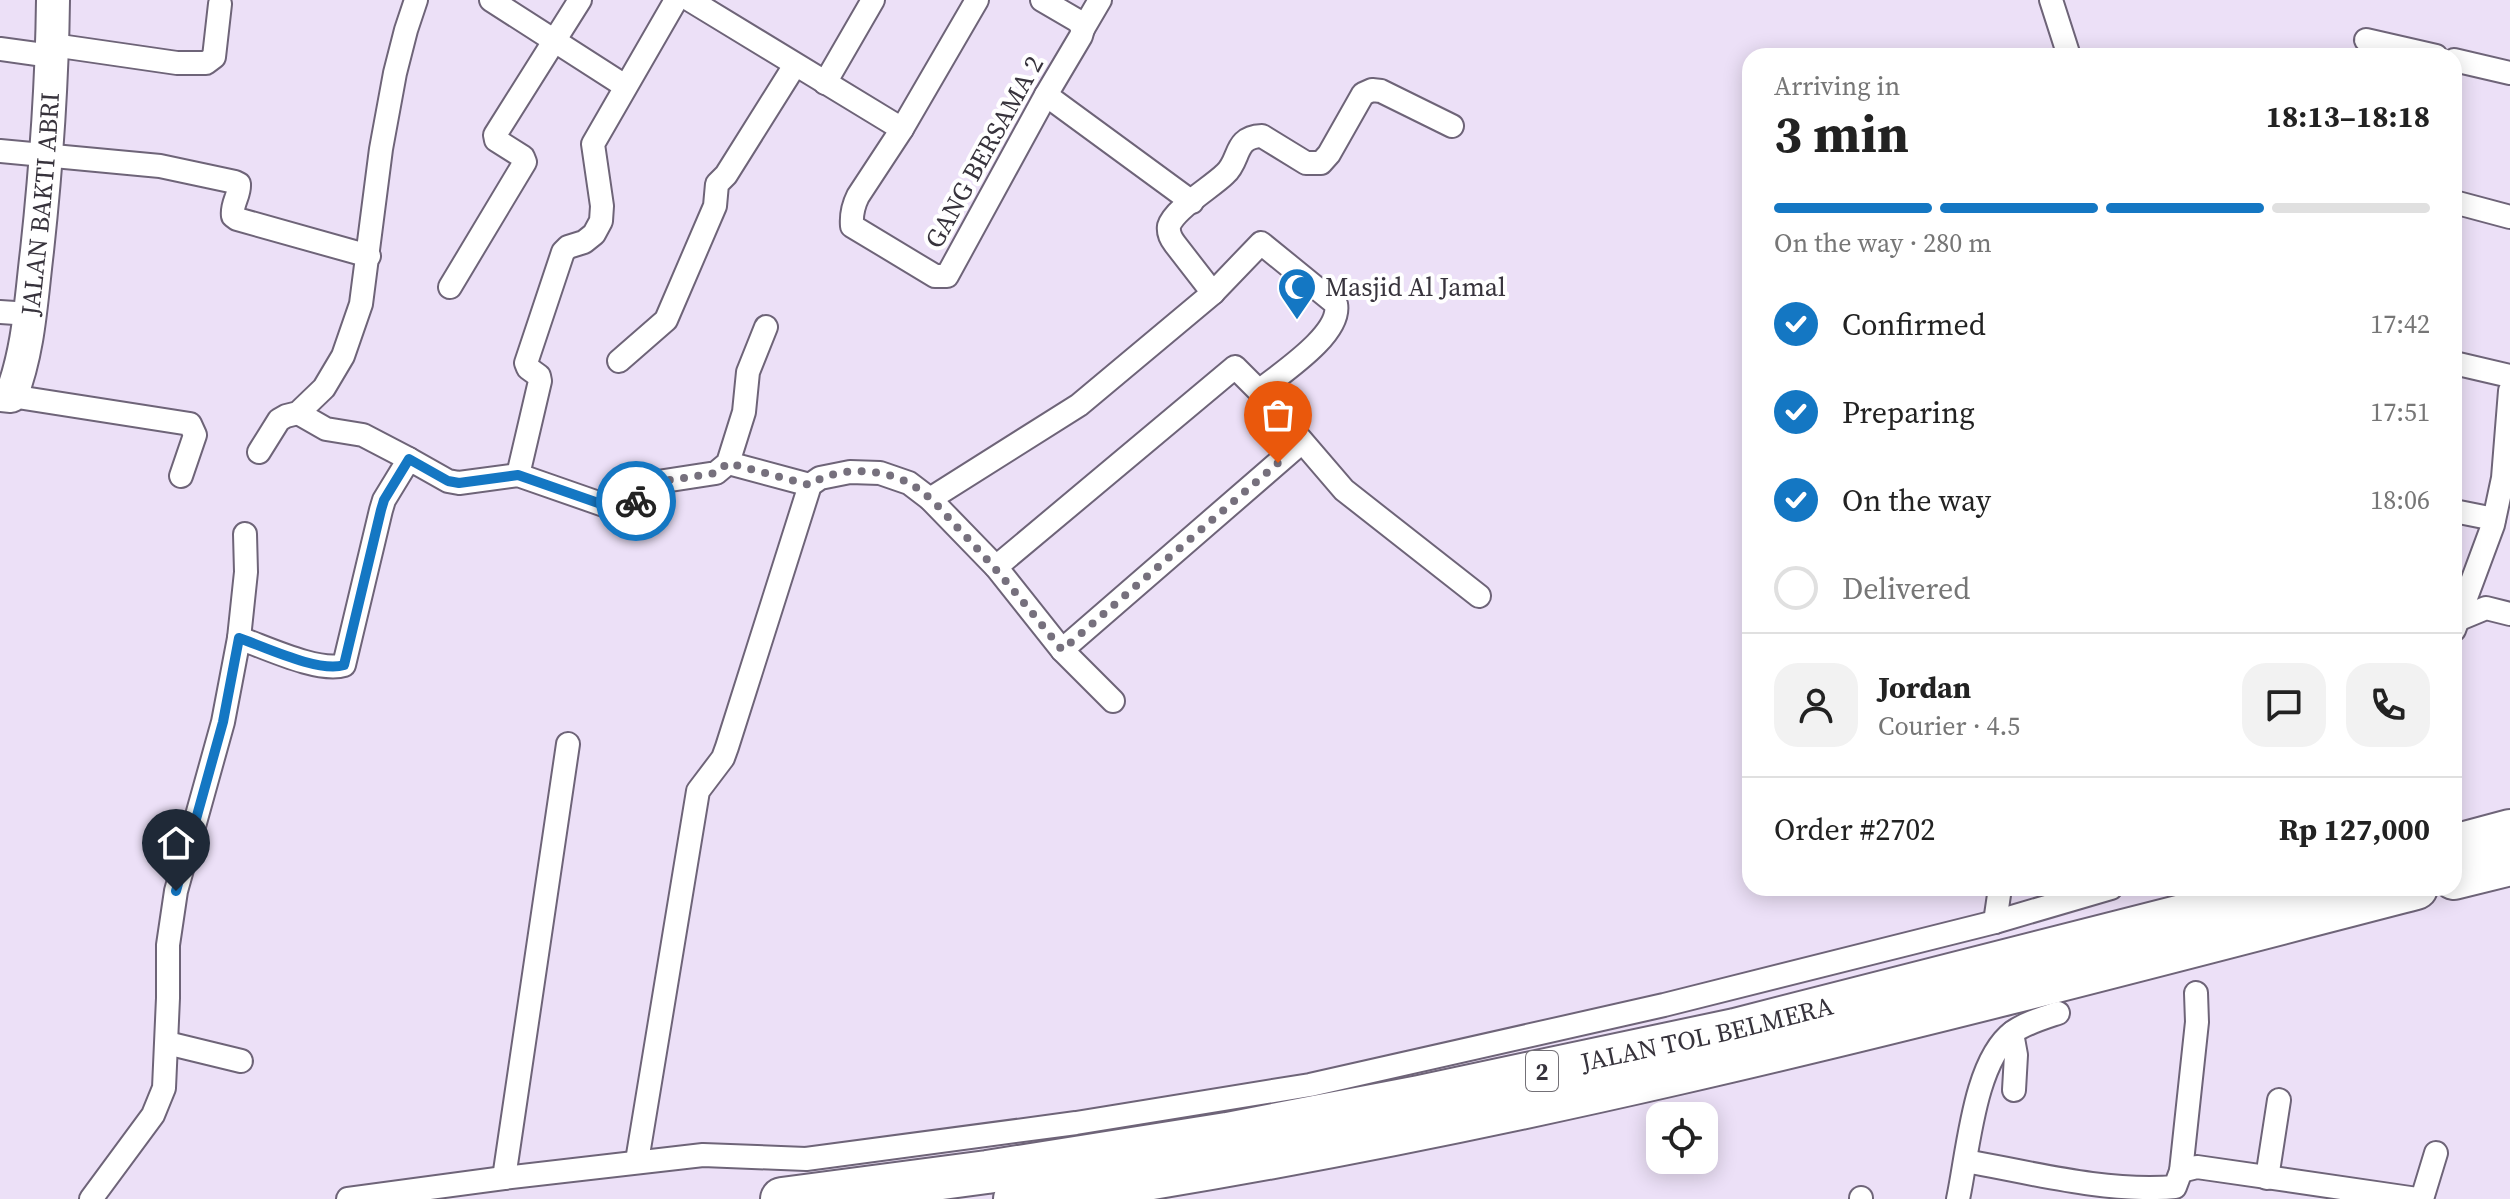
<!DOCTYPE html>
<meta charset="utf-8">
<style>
body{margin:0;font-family:"Source Serif 4",serif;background:#f2f2f2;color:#222;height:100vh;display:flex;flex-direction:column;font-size:30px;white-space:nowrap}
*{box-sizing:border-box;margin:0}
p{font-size:26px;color:#767676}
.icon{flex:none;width:44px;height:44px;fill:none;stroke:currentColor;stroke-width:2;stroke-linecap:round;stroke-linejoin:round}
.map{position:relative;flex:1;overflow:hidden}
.sheet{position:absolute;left:1742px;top:48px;width:720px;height:848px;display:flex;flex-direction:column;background:#fff;border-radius:24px;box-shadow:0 4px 20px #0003}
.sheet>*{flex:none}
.controls{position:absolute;left:1646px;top:1102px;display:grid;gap:16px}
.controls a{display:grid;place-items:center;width:72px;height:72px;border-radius:16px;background:#fff;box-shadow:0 4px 20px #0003;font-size:40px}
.pin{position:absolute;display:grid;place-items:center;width:68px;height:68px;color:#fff;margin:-82px -34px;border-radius:50% 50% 50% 0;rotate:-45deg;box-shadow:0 0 8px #0007}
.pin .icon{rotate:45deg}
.courier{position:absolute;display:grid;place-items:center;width:80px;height:80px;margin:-40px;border:6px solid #1477c3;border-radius:50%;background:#fff;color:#222;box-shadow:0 2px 10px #0007}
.head em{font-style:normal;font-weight:700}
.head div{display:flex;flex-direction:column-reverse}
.head{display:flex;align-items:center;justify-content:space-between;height:136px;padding:0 32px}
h1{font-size:52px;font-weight:700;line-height:60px}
.bar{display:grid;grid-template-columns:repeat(4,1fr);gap:12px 8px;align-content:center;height:96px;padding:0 32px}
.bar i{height:10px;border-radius:6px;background:#e0e0e0}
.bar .selected{background:#1477c3}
.bar p{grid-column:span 4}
.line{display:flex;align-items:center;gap:20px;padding:0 32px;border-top:2px solid #e0e0e0}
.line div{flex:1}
.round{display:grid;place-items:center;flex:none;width:84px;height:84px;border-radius:24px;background:#f2f2f2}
ol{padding:0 32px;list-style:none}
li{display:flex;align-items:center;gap:24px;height:88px}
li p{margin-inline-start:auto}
li .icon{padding:8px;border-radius:50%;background:#1477c3;color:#fff;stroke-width:4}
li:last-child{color:#767676}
li i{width:44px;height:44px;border:4px solid #e0e0e0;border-radius:50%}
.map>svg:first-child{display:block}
</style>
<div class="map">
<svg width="2510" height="1199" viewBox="0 0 2510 1199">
<rect width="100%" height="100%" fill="#ece0f7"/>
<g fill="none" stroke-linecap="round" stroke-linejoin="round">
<g stroke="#6e6478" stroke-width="26">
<g id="street">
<polyline points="491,0 625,86"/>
<polyline points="690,0 902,129"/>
<path d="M 977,0 L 902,129 L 858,196 C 853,206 851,214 852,226 L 935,276 L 947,276 L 1046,95 L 1081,36 L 1083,29 L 1078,21 L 1042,0"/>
<polyline points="2051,0 2069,56"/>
<polyline points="1083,29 1100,0"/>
<polyline points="2366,40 2436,56"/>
<polyline points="53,45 177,63 206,63 214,57 220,4"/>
<polyline points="0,49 51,56"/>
<polyline points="2454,60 2510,73"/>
<polyline points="825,83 873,0"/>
<polyline points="1046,95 1192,202"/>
<path d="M 0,151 L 160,166 L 235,182 L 239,184 C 240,195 231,204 233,216 L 237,219 L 369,256"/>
<polyline points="2454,202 2510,217"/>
<polyline points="450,287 525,162 523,157 496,140 495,135 580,0"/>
<path d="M 1213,293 L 1175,244 C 1171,239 1168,233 1169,226 C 1174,209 1212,187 1225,174 C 1241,160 1233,137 1262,136 L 1306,163 L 1321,163 L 1329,154 L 1363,94 L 1372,90 L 1381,91 L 1452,126"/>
<polyline points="0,312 30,314"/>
<polyline points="619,361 666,320 715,206 717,184 726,175 795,65"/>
<polyline points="2454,363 2510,376"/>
<polyline points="11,396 190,424 195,435 181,476"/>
<polyline points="298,413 326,429 363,435 409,459"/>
<polyline points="259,452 279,420 286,416 298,413 324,388 343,356 361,304 381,149 395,73 406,30 416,0"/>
<polyline points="728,463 810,485"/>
<polyline points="518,475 540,381 539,376 528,368 526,363 563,252 568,247 584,242 594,234 601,221 602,206 593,144 676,0"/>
<path d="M 930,499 L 1079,405 L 1213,293 L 1261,243 L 1336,304 C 1342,334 1281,373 1259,391"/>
<polyline points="2454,511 2494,519"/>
<polyline points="996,567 1235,367 1259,391 1344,490 1479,596"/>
<polyline points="2457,620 2486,608 2510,614"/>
<polyline points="2454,630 2493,525 2503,478 2510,391"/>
<path d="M 239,638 C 265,647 319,673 344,665 L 381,510 L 384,500 L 409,459 L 448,481 L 459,483 L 518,475 L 624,512 L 629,511 L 645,486 L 651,483 L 716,473 L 728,463 L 744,412 L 748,372 L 766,327"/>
<polyline points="1062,650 1302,442"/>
<polyline points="1995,922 2000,888"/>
<polyline points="2012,1033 2016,1055 2014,1090"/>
<polyline points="167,1043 241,1061"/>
<polyline points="637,1161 698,791 723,758 727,747 810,485 820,478 850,472 880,473 909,483 930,499 996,567 1062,650 1113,701"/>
<path d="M 1966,1161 C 2032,1173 2108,1193 2175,1187 L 2181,1171 L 2197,1022 L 2196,993"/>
<polyline points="2181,1171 2197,1167 2417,1199"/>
<polyline points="504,1178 568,744"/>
<polyline points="2267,1178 2279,1100"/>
<polyline points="91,1199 153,1115 164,1088 168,998 168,945 176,891 223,722 239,638 246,572 245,534"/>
<polyline points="348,1199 504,1178 703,1155 806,1159 1076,1123 1310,1085 1664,1005 1995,922 2111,888"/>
<polyline points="1861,1199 1861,1198"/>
<path d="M 1958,1199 C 1968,1153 1974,1061 2013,1032 C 2026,1023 2043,1018 2058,1013"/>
<polyline points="2422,1199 2436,1153"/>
</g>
</g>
<g stroke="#6e6478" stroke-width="36">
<g id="secondary">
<path id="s1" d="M 0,395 L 11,396 C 29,350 31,300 37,251 C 46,168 52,84 53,0"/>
</g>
</g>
<g stroke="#6e6478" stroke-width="46">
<g id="highway">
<polyline points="2454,846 2510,831"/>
<polyline points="2454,878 2510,864"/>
<path id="s2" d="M 782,1199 L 987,1172 L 1227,1134 L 1419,1097 L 1735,1030 L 2292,888"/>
<path d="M 1015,1199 C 1489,1132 1953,1008 2416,888"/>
</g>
</g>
<use href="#street" stroke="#fff" stroke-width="22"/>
<use href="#secondary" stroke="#fff" stroke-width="32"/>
<use href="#highway" stroke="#fff" stroke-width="42"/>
</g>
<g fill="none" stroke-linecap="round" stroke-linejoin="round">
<path stroke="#76707d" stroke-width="8" stroke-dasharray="0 14.4" d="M 636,501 L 645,486 L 651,483 L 716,473 L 728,463 L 810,485 C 836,466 881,468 909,483 C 927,493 941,509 954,524 C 993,564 1027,606 1062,650 L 1278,463"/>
<path stroke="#1477c3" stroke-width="10" d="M 176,891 L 223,722 L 239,638 C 265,647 319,673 344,665 L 381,510 L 384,500 L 409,459 L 448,481 L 459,483 L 518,475 L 624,512 L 629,511 L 636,501"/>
</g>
<defs>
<g id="mosque-pin" transform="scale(2)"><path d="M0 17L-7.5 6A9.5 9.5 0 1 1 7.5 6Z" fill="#1477c3" stroke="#fff"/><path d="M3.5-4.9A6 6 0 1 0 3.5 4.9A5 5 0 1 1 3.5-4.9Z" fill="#fff"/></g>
</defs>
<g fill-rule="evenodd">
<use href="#mosque-pin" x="1297" y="287"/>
</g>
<g text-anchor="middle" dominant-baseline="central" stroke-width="8" stroke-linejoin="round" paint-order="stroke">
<rect fill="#fff" stroke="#737076" stroke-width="2" x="1526" y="1051" width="32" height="40" rx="6"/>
<g font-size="24" font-weight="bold" fill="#37333c">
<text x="1542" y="1071">2</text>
</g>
<g font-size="26" fill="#37333c" stroke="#fff">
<text transform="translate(984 152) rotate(-61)">GANG BERSAMA 2</text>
<text stroke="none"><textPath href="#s1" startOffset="206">JALAN BAKTI ABRI</textPath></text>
<text stroke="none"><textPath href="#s2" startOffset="940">JALAN TOL BELMERA</textPath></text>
</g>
<g font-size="26" fill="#37333c" stroke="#fff" text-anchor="start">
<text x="1325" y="287">Masjid Al Jamal</text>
</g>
</g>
</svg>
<div class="controls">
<a><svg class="icon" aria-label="locate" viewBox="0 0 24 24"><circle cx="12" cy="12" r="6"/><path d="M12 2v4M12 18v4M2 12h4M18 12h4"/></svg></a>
</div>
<div class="pin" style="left:1278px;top:463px;background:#ea580c"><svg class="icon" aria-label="bag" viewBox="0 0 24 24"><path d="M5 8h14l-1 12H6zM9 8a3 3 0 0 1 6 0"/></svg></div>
<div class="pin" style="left:176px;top:891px;background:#1f2937"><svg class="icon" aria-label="home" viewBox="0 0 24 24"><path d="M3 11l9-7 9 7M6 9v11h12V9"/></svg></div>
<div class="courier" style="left:636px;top:501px"><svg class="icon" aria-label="bike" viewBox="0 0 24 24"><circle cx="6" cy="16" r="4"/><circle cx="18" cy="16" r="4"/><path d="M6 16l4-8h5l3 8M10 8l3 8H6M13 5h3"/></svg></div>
<section class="sheet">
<div class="head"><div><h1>3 min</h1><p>Arriving in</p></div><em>18:13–18:18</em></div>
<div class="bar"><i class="selected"></i><i class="selected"></i><i class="selected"></i><i></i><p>On the way · 280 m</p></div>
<ol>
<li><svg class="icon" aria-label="check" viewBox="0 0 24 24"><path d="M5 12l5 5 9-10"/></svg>Confirmed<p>17:42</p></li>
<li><svg class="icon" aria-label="check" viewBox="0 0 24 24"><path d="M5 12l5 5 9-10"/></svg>Preparing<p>17:51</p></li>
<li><svg class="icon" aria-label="check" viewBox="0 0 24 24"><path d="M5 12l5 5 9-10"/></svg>On the way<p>18:06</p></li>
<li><i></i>Delivered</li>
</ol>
<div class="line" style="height:144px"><a class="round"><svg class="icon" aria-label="person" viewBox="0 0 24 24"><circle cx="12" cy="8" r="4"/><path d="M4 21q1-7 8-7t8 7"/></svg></a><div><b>Jordan</b><p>Courier · 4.5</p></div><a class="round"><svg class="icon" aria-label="chat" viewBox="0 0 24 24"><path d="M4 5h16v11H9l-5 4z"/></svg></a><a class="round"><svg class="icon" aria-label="phone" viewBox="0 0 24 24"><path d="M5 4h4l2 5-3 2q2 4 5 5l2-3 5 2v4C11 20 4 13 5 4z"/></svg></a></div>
<div class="line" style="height:104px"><div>Order #2702</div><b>Rp 127,000</b></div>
</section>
</div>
